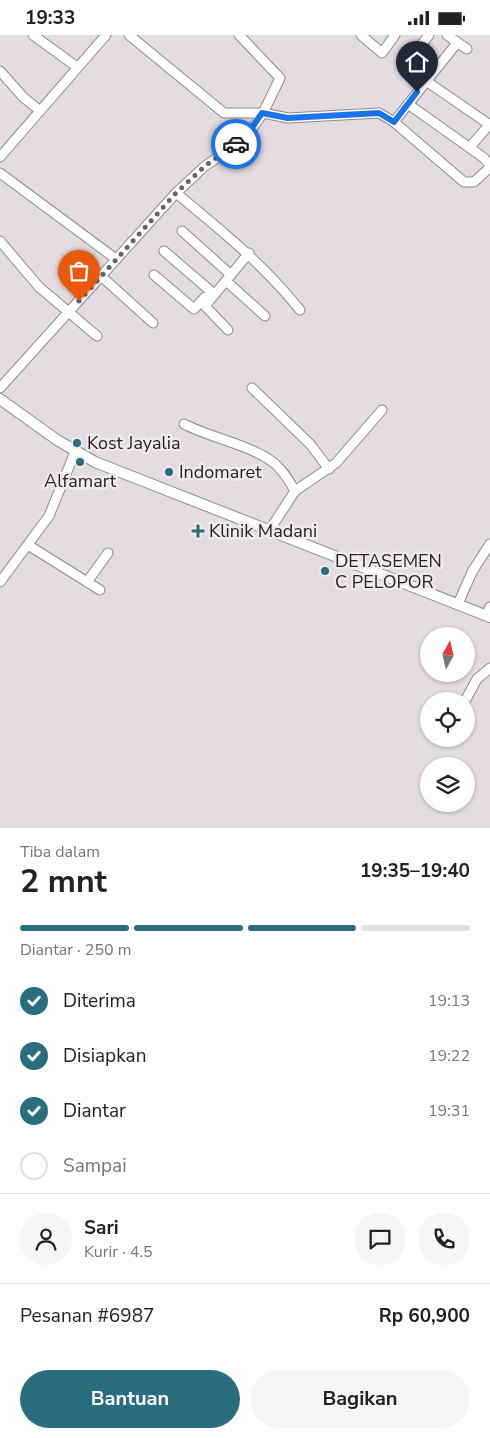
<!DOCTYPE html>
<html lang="id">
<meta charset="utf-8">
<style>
body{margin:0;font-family:"Nunito Sans",sans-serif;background:#f6f6f6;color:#222;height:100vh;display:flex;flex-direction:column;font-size:19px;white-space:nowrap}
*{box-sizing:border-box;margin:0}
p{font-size:16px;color:#767676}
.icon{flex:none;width:28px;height:28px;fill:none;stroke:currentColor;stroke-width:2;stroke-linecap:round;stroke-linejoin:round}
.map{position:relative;height:793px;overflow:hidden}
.panel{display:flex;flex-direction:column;background:#fff;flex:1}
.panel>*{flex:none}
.needle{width:32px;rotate:8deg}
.fabs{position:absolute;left:420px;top:592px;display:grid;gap:10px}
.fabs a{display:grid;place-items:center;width:55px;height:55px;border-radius:50%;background:#fff;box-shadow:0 1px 4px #0004;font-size:25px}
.pin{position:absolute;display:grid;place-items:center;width:42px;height:42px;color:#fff;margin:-51px -21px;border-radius:50% 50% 50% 0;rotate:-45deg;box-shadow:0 0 5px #0007}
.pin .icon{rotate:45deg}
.courier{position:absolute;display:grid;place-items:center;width:50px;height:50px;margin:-25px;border:4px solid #1a73e8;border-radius:50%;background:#fff;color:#222;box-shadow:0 1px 6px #0007}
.headline em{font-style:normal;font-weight:700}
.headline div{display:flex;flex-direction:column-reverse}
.headline{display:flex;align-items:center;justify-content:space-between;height:85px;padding:0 20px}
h1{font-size:32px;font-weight:700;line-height:38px}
.bar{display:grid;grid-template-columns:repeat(4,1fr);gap:8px 5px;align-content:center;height:60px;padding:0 20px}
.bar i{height:6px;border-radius:4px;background:#e0e0e0}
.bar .selected{background:#2a6d7f}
.bar p{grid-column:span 4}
.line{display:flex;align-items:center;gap:12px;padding:0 20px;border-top:1px solid #e0e0e0}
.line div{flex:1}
.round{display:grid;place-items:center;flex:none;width:52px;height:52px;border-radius:26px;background:#f6f6f6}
ol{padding:0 20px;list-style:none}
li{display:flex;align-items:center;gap:15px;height:55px}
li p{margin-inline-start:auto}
li .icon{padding:5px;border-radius:50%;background:#2a6d7f;color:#fff;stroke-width:4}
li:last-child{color:#767676}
li i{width:28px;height:28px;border:2px solid #e0e0e0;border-radius:50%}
.button{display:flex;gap:10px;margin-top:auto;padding:10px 20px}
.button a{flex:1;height:58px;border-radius:30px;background:#2a6d7f;color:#fff;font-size:20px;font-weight:700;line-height:58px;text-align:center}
.button a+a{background:#f6f6f6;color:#222}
.status{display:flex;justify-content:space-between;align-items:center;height:35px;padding:0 25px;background:#fff;direction:ltr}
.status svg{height:14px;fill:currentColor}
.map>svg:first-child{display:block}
</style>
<div class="status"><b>19:33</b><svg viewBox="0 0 49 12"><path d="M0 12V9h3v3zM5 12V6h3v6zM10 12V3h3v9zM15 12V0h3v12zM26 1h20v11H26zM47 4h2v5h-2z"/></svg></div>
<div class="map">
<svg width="490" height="793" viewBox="0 0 490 793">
<rect width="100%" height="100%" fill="#e5dbe0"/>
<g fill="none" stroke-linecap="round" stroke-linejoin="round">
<g stroke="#938a8e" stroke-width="11">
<g id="minor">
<polyline points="33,0 77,32"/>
<polyline points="129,0 224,78 263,78 280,43 239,0"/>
<polyline points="361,0 382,18 395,0"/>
<polyline points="447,0 467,14"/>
<polyline points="415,18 429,0"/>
<polyline points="0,36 23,62 39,75"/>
<polyline points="426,46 490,90"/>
<polyline points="394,87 464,147 474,147 489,133 489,129 484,123 408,69"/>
<polyline points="470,112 489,90"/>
<polyline points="0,122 106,0"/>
<polyline points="0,138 116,224"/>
<path d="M 176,158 C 222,196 263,229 300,275"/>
<polyline points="182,196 231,240"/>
<polyline points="0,206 39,252 97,301"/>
<polyline points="164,216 214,259"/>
<polyline points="154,240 194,274 205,262"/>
<polyline points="101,241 153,288"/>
<polyline points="226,246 265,281"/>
<polyline points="228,295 205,271 249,218"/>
<polyline points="0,353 176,158 205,131 229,115 249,98 263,78 288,83 379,78 394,87 457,8"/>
<polyline points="252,353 310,409 329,434"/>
<path d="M 184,389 C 211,403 251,410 274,428 C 284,436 289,446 295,456 L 269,496"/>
<polyline points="295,456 336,428 382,375"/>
<polyline points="28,510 100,555"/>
<polyline points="0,547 49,481 75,417"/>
<polyline points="87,547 108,518"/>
<polyline points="458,569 472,537 490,509"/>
<polyline points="486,580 490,572"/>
<polyline points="465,666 477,644 490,633"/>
</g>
</g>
<g stroke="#938a8e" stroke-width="12">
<polyline id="major" points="0,364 57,405 95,427 490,582"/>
</g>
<use href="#minor" stroke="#fff" stroke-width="9"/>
<use href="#major" stroke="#fff" stroke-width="10"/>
</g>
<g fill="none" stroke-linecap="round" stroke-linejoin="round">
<polyline stroke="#696366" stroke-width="5" stroke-dasharray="0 9" points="79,266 176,158 205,131 236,109"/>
<polyline stroke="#1a73e8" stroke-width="6" points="236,109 248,98 262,78 288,83 379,78 394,87 417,57"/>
</g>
<g fill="#2a6d7f" stroke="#f2e9ed" stroke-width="2">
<circle cx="77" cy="408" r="5"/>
<circle cx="80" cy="427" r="5"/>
<circle cx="169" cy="437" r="5"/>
<path d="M195.5 488.5h5v5h5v5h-5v5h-5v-5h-5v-5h5z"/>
<circle cx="325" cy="536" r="5"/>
</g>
<g text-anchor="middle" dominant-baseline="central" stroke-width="5" stroke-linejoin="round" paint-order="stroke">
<g font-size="18" fill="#262325" stroke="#f2e9ed" text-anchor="start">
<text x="87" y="408">Kost Jayalia</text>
<text x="179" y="437">Indomaret</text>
<text x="80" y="446" text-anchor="middle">Alfamart</text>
<text x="209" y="496">Klinik Madani</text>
<text x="335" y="526">DETASEMEN<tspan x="335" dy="21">C PELOPOR</tspan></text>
</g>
</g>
</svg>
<div class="fabs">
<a><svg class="needle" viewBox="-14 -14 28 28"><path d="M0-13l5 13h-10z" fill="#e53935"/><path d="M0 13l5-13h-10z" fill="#767676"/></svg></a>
<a><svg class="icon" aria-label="locate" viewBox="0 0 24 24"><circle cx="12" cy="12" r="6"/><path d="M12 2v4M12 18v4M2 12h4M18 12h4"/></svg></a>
<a><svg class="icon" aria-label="layers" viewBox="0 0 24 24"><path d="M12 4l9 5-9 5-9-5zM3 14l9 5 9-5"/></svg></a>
</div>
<div class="pin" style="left:79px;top:266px;background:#ea580c"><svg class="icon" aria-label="bag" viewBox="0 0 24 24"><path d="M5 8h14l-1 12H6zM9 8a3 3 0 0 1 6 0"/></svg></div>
<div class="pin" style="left:417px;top:57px;background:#1f2937"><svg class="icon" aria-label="home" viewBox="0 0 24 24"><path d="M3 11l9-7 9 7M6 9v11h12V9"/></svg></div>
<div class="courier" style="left:236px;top:109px"><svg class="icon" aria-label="car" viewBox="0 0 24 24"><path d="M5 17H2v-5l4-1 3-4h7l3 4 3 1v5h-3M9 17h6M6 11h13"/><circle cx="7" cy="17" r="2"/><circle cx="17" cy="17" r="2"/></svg></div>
</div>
<section class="panel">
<div class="headline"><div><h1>2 mnt</h1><p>Tiba dalam</p></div><em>19:35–19:40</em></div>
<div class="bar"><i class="selected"></i><i class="selected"></i><i class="selected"></i><i></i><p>Diantar · 250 m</p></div>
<ol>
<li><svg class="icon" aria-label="check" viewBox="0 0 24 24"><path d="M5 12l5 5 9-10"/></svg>Diterima<p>19:13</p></li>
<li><svg class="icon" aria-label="check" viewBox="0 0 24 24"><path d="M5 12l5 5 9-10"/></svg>Disiapkan<p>19:22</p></li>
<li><svg class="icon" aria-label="check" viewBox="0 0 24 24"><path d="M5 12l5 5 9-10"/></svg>Diantar<p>19:31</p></li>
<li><i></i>Sampai</li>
</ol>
<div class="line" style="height:90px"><a class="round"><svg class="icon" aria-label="person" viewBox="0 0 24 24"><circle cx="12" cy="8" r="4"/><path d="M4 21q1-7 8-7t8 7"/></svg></a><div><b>Sari</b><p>Kurir · 4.5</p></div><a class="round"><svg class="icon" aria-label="chat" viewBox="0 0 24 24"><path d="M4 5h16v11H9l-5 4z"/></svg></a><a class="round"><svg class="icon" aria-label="phone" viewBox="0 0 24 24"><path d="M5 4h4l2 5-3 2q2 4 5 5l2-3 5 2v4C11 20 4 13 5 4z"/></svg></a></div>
<div class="line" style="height:65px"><div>Pesanan #6987</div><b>Rp 60,900</b></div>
<div class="button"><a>Bantuan</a><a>Bagikan</a></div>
</section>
